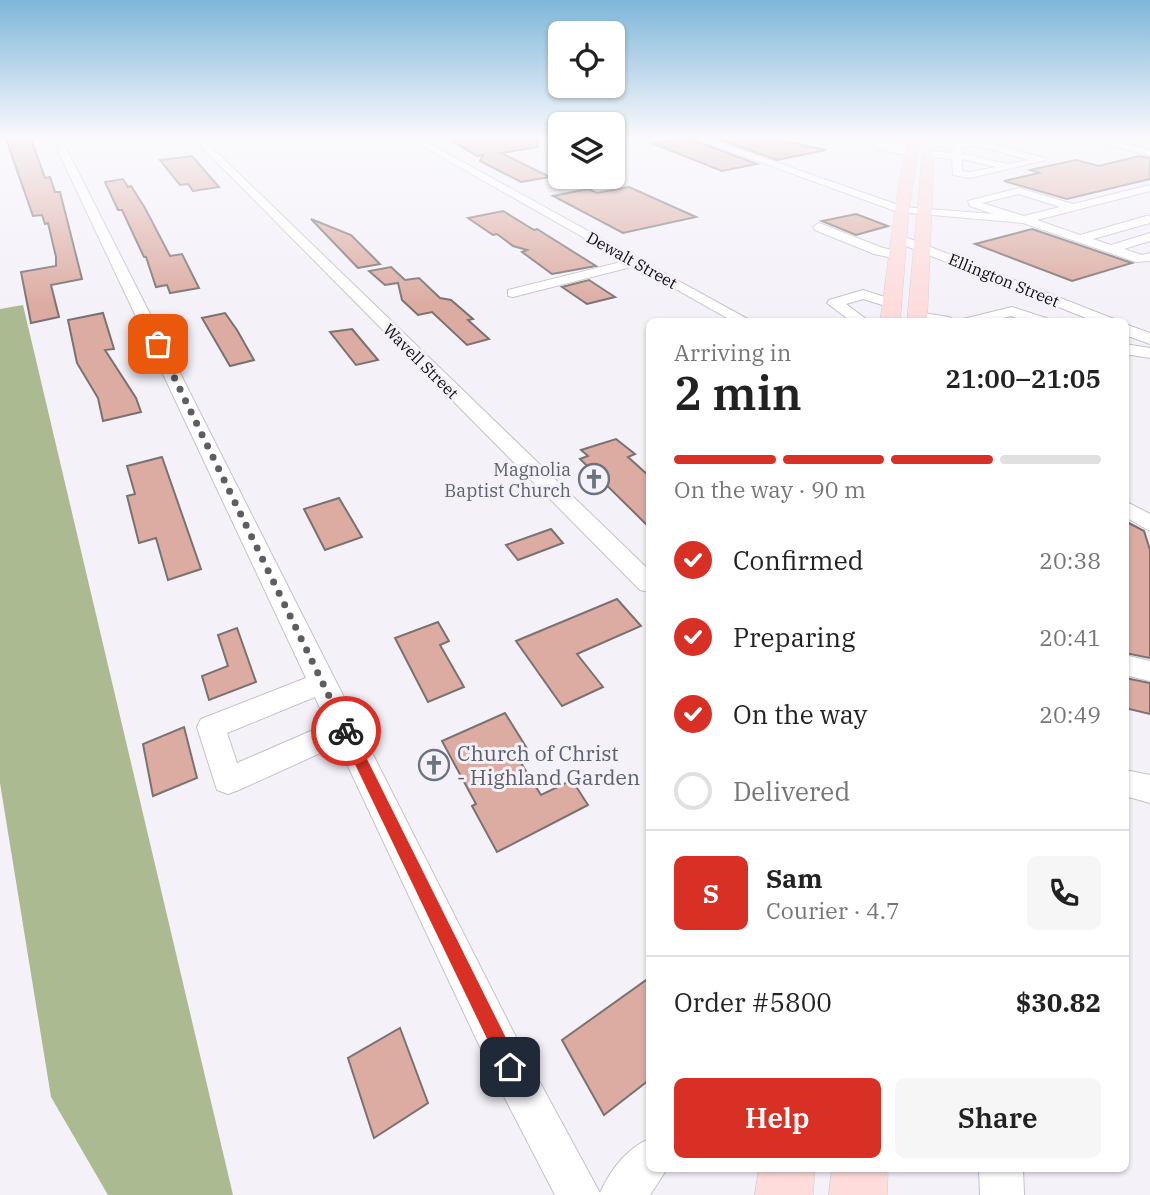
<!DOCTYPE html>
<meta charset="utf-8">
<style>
body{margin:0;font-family:"IBM Plex Serif",serif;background:#f6f6f6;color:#222;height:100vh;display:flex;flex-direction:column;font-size:26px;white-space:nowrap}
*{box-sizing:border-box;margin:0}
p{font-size:23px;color:#767676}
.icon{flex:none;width:38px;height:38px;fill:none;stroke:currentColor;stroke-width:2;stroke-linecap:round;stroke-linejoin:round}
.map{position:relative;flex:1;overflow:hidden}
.side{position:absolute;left:646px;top:318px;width:483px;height:854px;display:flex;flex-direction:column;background:#fff;border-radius:10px;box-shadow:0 2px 5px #0004}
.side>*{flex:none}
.tools{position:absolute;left:548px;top:21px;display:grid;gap:14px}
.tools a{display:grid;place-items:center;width:77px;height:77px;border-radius:10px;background:#fff;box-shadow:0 2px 5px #0004;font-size:35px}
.pin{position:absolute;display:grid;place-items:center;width:60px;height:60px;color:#fff;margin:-30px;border-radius:14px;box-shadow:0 4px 10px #0006}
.courier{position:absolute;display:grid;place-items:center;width:70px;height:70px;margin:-35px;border:5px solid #d93025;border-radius:50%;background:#fff;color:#222;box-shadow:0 2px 9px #0007}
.headline em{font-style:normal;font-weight:600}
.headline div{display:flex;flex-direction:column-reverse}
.headline{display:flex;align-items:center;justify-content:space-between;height:119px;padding:0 28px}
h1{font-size:46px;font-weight:600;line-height:52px}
.bar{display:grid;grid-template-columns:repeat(4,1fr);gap:10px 7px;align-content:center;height:84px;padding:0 28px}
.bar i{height:9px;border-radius:5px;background:#e0e0e0}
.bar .active{background:#d93025}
.bar p{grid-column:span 4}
.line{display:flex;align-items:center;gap:18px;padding:0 28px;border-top:2px solid #e0e0e0}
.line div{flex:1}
.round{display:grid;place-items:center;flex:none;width:74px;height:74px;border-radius:10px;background:#f6f6f6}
ol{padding:0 28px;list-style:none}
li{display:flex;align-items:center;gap:21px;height:77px}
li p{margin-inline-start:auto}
li .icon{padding:7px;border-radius:50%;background:#d93025;color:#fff;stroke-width:4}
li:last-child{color:#767676}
li i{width:38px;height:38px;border:4px solid #e0e0e0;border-radius:50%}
.cta{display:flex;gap:14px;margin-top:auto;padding:14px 28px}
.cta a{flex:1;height:80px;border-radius:10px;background:#d93025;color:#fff;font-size:28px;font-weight:600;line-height:80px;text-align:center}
.cta a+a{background:#f6f6f6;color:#222}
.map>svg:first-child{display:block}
</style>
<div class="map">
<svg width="1150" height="1195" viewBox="0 0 1150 1195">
<rect width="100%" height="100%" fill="#f4f1f9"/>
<polygon fill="#acba91" points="23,305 233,1195 108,1195 51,1097 0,783 0,309"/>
<g fill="#dcaca2" stroke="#7a7271" stroke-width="2">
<polygon points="5,136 30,136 45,178 50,177 55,192 60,192 82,279 51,285 59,317 31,323 21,272 56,266 56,257 48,223 45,224 42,215 33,216"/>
<polygon points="444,136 537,136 538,147 501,153 550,177 521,182 480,161 483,155 477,156"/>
<polygon points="710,136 774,136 774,139 826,150 777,160"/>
<polygon points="687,138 757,164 722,171 654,144"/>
<polygon points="192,156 219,187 193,191 188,184 180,185 160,160"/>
<polygon points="1139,156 1150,158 1150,179 1067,199 1004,181 1039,173 1030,170 1076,160 1099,166"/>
<polygon points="123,179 128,187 131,186 145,208 170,256 182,254 199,288 170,293 167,285 156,287 146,257 144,257 122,210 118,210 105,182"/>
<polygon points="629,187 696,217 623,233 553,196 588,189 597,193"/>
<polygon points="503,211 534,230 537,229 596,266 552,274 522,252 527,250 513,246 497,234 493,235 468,218"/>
<polygon points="856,214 888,226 856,235 822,221"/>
<polygon points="311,219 351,235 380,264 358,268"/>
<polygon points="1032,229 1132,263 1072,281 975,244"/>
<polygon points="391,267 405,280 419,278 440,298 451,300 473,319 468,320 489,339 467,345 432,312 418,315 402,300 398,283 385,285 369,271"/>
<polygon points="589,280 615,297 587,304 562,287"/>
<polygon points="103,313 114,349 105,350 136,398 141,412 103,421 98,398 77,363 68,320"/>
<polygon points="225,313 237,330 254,360 230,366 202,318"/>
<polygon points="352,329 378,360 356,365 330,332"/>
<polygon points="616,439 635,454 628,457 649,476 649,527 580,459 588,456 581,450"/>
<polygon points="162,457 201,569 168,580 156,538 139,543 127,496 135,494 127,466"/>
<polygon points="339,498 362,537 325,550 304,509"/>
<polygon points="1125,521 1144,531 1150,550 1150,658 1125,653"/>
<polygon points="551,529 563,543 518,560 506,545"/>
<polygon points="617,599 641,626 577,654 603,687 562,706 516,641"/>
<polygon points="438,622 449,641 440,645 464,687 428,702 395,638"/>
<polygon points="237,628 256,682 209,700 202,676 228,666 218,635"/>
<polygon points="1125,678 1150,683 1150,714 1125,708"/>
<polygon points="505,713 528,750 516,755 541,795 572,780 588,805 497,852 472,806 476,804 442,741"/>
<polygon points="184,727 197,778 153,796 143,744"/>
<polygon points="649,978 649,1080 604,1115 562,1040"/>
<polygon points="400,1028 428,1103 374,1138 348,1058"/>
</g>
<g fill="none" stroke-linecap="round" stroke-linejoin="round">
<polyline stroke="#d2cfd6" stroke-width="13" stroke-dasharray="13 7" stroke-linecap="butt" points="1002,321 1006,322"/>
<g stroke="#c4c2c9" stroke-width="2">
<g id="minor">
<path d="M 51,136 L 60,136 L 524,1053 L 600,1193 C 610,1171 626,1149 649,1139 L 649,1169 L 667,1169 L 650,1195 L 555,1195 L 496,1081 L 338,745 L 239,790 L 228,794 L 217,790 L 197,727 L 201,719 L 306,678 ZM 315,697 L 327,724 L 237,763 L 227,733 Z"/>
<polygon points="191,136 200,136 649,570 649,592 640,590"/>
<polygon points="405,136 416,136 753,322 734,322 635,266 513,297 508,296 508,290 625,261"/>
<path d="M 688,136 L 701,136 L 904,207 L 993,214 L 970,206 L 968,201 L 1019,188 L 1073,204 L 1150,185 L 1150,191 L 1037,220 L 1080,235 L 1150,215 L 1150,223 L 1093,239 L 1111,245 L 1150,233 L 1150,241 L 1124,249 L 1142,255 L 1150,253 L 1150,261 L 1136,262 L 1023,223 L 898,212 ZM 1019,194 L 1060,207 L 1024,216 L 982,203 Z"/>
<polygon points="1076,136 1092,136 1150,150 1150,156"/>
<path d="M 975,139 L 1044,158 L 1046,160 L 970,178 L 953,175 L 952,159 L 928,157 L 923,154 L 928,151 L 952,153 L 953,144 ZM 975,145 L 1029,160 L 1008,164 L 962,154 L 961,148 ZM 962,159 L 996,167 L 970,172 L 962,171 Z"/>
<polygon points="878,143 912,143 917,146 904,149 913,151 913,155 910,156 875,148 875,144"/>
<polygon points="819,223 883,248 903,252 905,255 898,259 874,254 815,230 813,227"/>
<polygon points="900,235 1114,319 1117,322 1096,322 896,242 894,239"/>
<polygon points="863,290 897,301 899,304 892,308 863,299 846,304 870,322 852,322 827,303 829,300"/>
<polygon points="1012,307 1049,319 1052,322 1029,322 1011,316 986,322 960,322 963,319"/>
<polygon points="917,312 949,317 957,322 912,320 909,317 912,314"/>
<polygon points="1125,324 1150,333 1150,344 1125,335"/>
<polygon points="1125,344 1150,348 1150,358 1125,354"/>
<polygon points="1125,501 1150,514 1150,531 1125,517"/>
<polygon points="1125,655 1150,661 1150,681 1125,675"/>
<polygon points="1125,770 1150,775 1150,803 1125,796"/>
<polygon points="979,1169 1023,1169 1024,1195 980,1195"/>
</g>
</g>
<g stroke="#cfcfcf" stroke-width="1">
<g id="major">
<polygon points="908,136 920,136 909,210 900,322 880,322 895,210"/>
<polygon points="928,152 934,156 927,322 907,322 922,156"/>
<polygon points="759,1169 815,1169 813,1195 755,1195"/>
<polygon points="832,1169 888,1169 887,1195 829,1195"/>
</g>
</g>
<use href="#minor" fill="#fff" fill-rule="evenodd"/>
<use href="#major" fill="#fedcdc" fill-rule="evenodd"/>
</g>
<linearGradient id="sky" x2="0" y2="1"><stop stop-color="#7fb6d9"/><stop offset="0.45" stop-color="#faf9fc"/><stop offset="1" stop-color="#faf9fc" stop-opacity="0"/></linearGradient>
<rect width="1150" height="304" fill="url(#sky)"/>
<polygon fill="#d93025" points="346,725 351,727 517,1060 520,1067 517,1074 510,1076 504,1074 339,731"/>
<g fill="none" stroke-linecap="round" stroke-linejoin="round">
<polyline stroke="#5f5d62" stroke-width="7" stroke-dasharray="0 12.6" points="158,344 346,731"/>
</g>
<defs>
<g id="church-ring" transform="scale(1.575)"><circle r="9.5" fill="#f4f1f9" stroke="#6b7280" stroke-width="1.5"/><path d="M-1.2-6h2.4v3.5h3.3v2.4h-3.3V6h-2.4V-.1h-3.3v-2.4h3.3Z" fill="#6b7280"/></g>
</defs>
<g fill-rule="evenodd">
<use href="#church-ring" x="594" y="479"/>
<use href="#church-ring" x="434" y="765"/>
</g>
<g text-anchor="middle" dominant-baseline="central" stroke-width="6" stroke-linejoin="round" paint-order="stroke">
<g font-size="16" fill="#0f0e10" stroke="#f4f1f9">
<text transform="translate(632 260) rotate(29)">Dewalt Street</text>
<text transform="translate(1004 280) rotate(22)">Ellington Street</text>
<text transform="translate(421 361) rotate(45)">Wavell Street</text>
</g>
<g font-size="18" fill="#5b616d" stroke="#f4f1f9" text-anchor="end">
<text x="571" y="469">Magnolia<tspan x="571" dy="21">Baptist Church</tspan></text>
</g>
<g font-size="21" fill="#5b616d" stroke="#f4f1f9" text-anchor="start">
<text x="457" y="753">Church of Christ<tspan x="457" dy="24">- Highland Garden</tspan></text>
</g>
</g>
</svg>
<div class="tools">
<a><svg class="icon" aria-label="locate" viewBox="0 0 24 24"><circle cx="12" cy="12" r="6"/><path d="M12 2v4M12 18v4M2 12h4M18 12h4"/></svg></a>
<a><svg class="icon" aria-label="layers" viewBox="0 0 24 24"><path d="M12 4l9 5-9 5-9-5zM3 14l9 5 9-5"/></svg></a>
</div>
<div class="pin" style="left:158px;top:344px;background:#ea580c"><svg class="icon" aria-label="bag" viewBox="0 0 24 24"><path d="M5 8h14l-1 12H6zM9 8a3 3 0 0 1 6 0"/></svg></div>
<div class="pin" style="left:510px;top:1067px;background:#1f2937"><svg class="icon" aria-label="home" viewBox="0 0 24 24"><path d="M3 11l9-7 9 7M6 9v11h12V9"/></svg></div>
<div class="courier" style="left:346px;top:731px"><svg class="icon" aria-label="bike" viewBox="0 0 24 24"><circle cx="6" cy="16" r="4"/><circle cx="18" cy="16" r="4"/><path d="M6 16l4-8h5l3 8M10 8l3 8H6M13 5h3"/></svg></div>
<section class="side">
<div class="headline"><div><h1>2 min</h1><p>Arriving in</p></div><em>21:00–21:05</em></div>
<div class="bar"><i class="active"></i><i class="active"></i><i class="active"></i><i></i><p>On the way · 90 m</p></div>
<ol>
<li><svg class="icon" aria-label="check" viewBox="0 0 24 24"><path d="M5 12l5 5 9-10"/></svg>Confirmed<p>20:38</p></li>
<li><svg class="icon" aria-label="check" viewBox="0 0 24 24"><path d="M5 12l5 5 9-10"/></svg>Preparing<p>20:41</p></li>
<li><svg class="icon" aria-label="check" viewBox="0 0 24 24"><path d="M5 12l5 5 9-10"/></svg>On the way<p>20:49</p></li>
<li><i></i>Delivered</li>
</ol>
<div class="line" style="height:126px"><b class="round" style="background:#d93025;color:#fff">S</b><div><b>Sam</b><p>Courier · 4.7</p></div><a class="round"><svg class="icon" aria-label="phone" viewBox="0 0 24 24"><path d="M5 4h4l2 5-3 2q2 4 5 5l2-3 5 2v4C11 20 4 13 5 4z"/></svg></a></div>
<div class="line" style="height:91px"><div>Order #5800</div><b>$30.82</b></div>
<div class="cta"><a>Help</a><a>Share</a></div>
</section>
</div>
